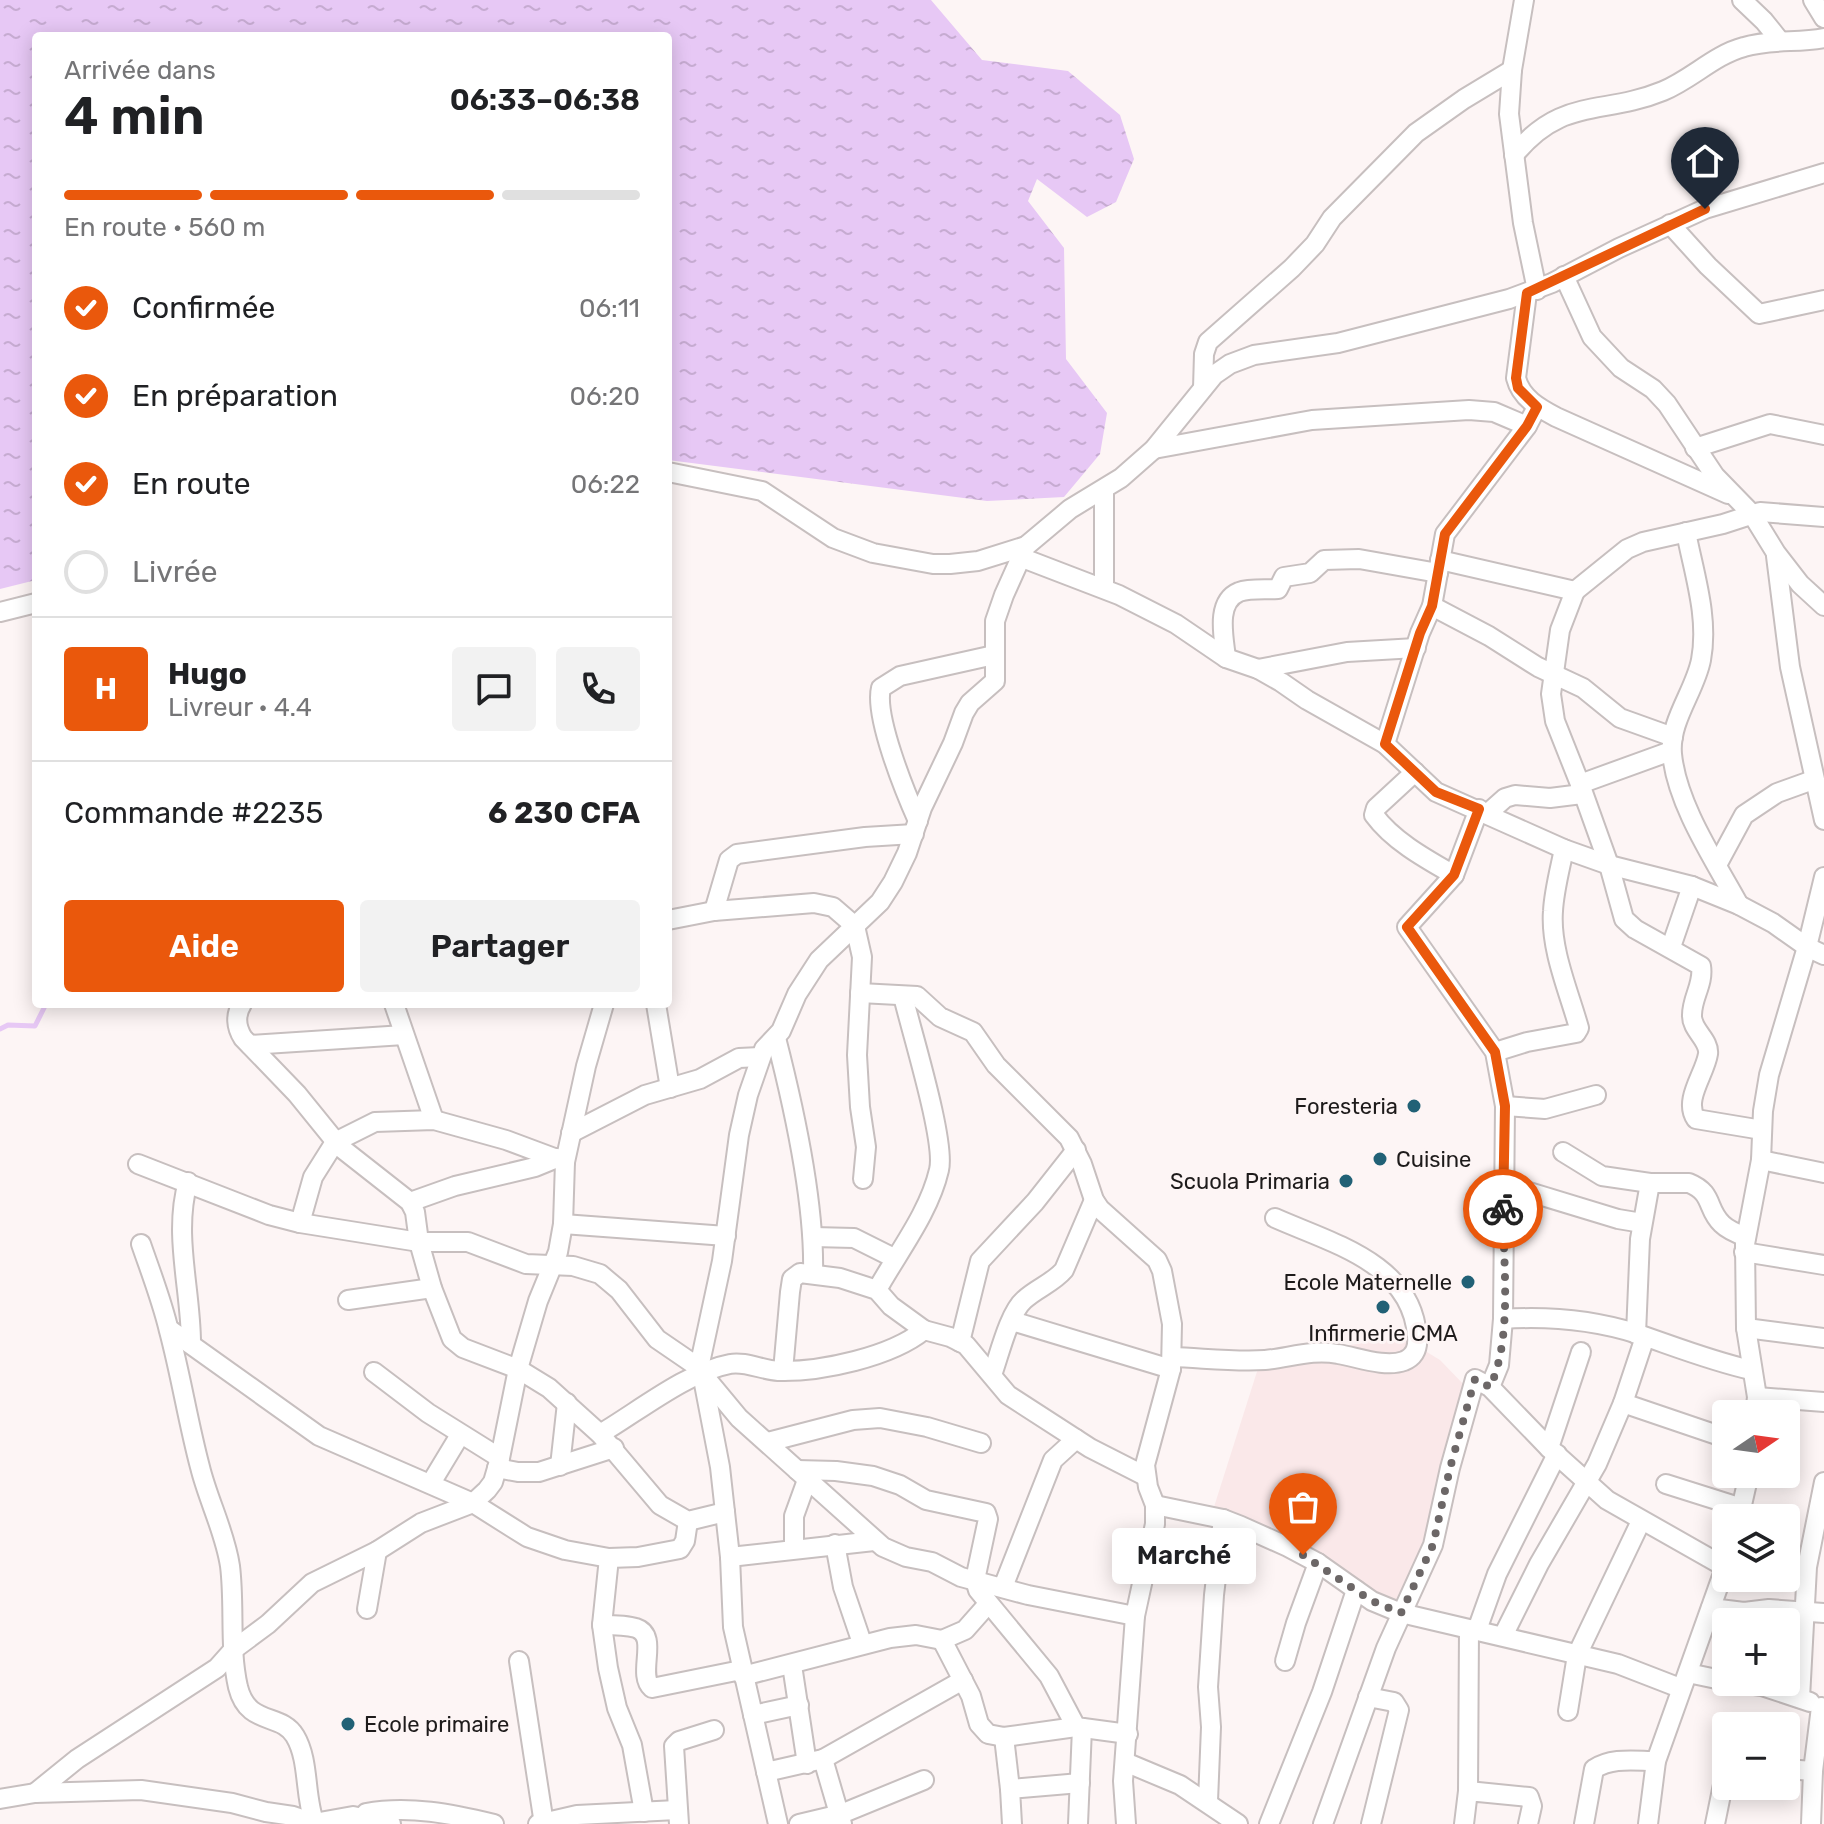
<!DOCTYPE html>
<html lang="fr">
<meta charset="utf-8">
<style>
body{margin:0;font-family:Rubik,sans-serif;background:#f2f2f2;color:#202124;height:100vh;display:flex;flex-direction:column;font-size:30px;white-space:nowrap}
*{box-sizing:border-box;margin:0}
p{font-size:26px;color:#757577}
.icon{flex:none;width:44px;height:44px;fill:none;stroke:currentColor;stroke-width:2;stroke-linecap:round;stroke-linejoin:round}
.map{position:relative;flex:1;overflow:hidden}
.panel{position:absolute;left:32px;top:32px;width:640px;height:976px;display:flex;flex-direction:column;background:#fff;border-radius:8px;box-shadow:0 4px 20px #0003}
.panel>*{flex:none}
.needle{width:52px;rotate:77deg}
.controls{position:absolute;left:1712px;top:1400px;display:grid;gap:16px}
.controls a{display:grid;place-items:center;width:88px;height:88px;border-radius:8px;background:#fff;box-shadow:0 4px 20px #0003;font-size:40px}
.pin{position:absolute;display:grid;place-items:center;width:68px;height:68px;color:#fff;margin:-82px -34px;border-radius:50% 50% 50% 0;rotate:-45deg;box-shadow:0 0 8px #0007}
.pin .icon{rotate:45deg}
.courier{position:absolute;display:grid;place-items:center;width:80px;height:80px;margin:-40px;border:6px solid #ea580c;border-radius:50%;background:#fff;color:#222;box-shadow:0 2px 10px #0007}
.bubble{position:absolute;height:56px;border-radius:8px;background:#fff;box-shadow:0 4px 20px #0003;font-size:26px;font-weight:600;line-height:56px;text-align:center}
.overview em{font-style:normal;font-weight:600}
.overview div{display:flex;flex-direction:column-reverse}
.overview{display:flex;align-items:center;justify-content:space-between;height:136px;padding:0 32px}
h1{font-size:52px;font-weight:600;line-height:60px}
.bar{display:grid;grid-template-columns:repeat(4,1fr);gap:12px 8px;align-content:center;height:96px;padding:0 32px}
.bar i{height:10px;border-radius:6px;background:#e0e0e0}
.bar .active{background:#ea580c}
.bar p{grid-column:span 4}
.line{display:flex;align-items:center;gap:20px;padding:0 32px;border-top:2px solid #e0e0e0}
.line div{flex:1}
.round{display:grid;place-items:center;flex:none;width:84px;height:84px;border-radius:8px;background:#f2f2f2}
ol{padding:0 32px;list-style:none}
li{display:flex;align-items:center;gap:24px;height:88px}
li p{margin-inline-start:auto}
li .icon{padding:8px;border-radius:50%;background:#ea580c;color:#fff;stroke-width:4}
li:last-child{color:#757577}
li i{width:44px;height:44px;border:4px solid #e0e0e0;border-radius:50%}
.button{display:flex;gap:16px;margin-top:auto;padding:16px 32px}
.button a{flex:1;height:92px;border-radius:8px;background:#ea580c;color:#fff;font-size:32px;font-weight:600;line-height:92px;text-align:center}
.button a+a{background:#f2f2f2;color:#202124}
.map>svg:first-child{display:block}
</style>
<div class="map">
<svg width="1824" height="1824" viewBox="0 0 1824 1824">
<defs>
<pattern id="water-ripples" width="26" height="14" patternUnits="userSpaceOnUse" patternTransform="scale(2)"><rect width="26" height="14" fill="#e7c8f5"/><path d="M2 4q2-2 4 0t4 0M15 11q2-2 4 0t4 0" fill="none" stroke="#c6abd1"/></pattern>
</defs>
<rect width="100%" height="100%" fill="#fdf5f5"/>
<polygon fill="#fae8e9" points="1402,1337 1440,1360 1469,1390 1433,1541 1400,1608 1213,1510 1261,1359"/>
<polygon fill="url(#water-ripples)" points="0,0 931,0 982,60 1068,71 1120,115 1134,159 1116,202 1087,217 1037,179 1028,201 1064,248 1066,359 1107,413 1100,454 1064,497 987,501 668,460 668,36 36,36 36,580 0,589"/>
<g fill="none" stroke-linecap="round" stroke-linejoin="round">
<polyline stroke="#e7c8f5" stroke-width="5" points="0,1029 8,1025 35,1026 46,1004"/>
<g stroke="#c7bfbf" stroke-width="22">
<g id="street">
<polyline points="1524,0 1512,70 1509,114 1523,223 1537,290"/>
<polyline points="1742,0 1764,21 1780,41"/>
<polyline points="1813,0 1824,18"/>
<path d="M 1514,155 C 1562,96 1602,116 1663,91 C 1692,79 1714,55 1744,47 C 1770,39 1798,43 1824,38"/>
<polyline points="1670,224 1708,266 1759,314 1824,300"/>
<polyline points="1564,276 1592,337 1621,368 1653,389 1667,404 1715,476 1752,514 1776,553 1800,584 1824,606"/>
<path d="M 1527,293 L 1516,378 C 1521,398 1539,408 1556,417 L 1728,494"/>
<polyline points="1203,388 1204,354 1208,342 1292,268 1315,244 1332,218 1416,133 1464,99 1512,70"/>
<polyline points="1695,448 1770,424 1824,435"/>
<polyline points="1154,449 1312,420 1469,410 1494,412 1527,426"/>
<polyline points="668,472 762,491 833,538 873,553 933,564 950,564 978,561 1026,546"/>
<path d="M 1686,532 C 1694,574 1709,617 1701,660 C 1695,691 1669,721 1672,754 C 1677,805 1715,861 1739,905"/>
<polyline points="1776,556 1790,667 1824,820"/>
<polyline points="1020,557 1119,595 1176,624 1226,658 1258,669 1281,682 1307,700 1385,744 1436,792 1564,849 1609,865 1692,886 1739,905 1773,923 1807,947 1824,955"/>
<polyline points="1440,560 1575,591 1627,549 1643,542 1723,524 1760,512 1824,517"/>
<polyline points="1104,587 1104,491"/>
<path d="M 1575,591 L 1560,630 L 1551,694 L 1555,721 L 1580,784 L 1609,865 L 1624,919 L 1635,929 L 1701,966 C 1704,984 1692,997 1692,1015 C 1691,1030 1710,1040 1708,1054 C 1705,1074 1683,1100 1696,1119 L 1762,1130"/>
<polyline points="1432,606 1489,636 1538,667 1583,688 1620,718 1673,737"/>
<polyline points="0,612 36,603"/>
<path d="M 1226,658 C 1224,638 1215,602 1239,592 C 1250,588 1265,590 1278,589 L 1284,577 L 1310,573 L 1324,560 L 1359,559 L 1438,573"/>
<polyline points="1258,669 1347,652 1416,648"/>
<polyline points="1385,744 1420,633 1432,606 1445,534 1527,426 1537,407"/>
<path d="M 1415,772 L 1376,808 L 1374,815 C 1393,841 1426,859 1454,875"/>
<polyline points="1580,784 1671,751"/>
<polyline points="1479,809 1454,875 1407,927 1495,1052 1505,1106 1503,1319 1499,1365 1490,1387"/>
<polyline points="1487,814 1505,798 1515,795 1550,798 1582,794"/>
<path d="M 918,821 C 905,792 874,716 881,688 L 900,676 L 994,655"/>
<polyline points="1717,865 1744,815 1777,793 1813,780"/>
<polyline points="714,911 729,860 737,854 865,837 914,834"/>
<polyline points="668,920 714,911 814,903 833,907 855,926 862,957 857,1055 860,1107 866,1147 863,1179"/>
<polyline points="1671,947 1692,886"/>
<polyline points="860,993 917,996 940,1017 973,1032 996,1065 1069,1138 1082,1164 1094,1200 1100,1209 1157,1260 1162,1271 1172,1324 1171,1369 1145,1465 1148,1487 1155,1505 1155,1524 1135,1616 1123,1781 1126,1824"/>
<path d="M 242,1004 C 235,1015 236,1027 243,1038 L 297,1094 L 340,1147 L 410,1202 L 415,1212 L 419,1242 L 432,1288 L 452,1339 L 463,1348 L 518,1369 L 549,1388 L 600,1434 L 660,1505 L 688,1521 L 725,1512"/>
<polyline points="394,1004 434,1120"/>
<polyline points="656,1004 670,1088"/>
<path d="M 776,1038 C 794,1108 815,1201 813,1274"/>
<polyline points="250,1045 404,1035"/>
<path d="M 1495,1052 L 1527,1042 L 1576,1033 L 1579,1028 C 1569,992 1550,949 1553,911 C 1554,891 1560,869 1564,849"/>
<polyline points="1505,1106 1545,1109 1596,1095"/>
<polyline points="571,1133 645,1095 700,1079 739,1058 760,1057"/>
<path d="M 1563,1152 L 1602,1176 L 1650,1183 L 1689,1183 C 1714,1193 1706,1209 1722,1224 C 1728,1230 1738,1234 1746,1237"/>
<polyline points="1761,1160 1824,1173"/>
<polyline points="138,1164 269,1215 300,1223 419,1242 468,1242 526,1264 573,1266 600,1274 619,1290 657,1339 695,1365 739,1418 883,1547 906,1557 932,1562 961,1577 1028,1595 1135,1616"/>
<path d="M 188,1182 C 173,1234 191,1290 191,1343"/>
<polyline points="1503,1184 1618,1219 1642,1223"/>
<polyline points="410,1202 455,1186 535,1167 557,1158"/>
<polyline points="300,1223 313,1177 335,1142 375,1122 434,1120 506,1140 565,1162"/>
<polyline points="563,1224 726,1236"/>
<polyline points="813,1237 854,1238 894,1258"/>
<path d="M 141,1244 C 151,1273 162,1301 169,1331 C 181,1376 188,1422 200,1467 C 208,1500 225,1532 230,1566 C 235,1606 229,1647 238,1687 C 248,1727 281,1712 295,1736 C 310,1761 304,1797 315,1824"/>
<polyline points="1744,1252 1824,1265"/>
<path d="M 877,1290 C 898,1252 929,1213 939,1170 C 946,1142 911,1030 903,996"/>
<polyline points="348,1300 432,1288"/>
<path d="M 1503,1319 C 1549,1316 1594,1320 1638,1334 C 1676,1347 1711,1361 1751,1370"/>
<polyline points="1012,1321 1171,1369"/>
<polyline points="1746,1328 1824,1338"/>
<polyline points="169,1329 319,1436 473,1503 527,1537 565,1550 609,1558"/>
<polyline points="1636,1334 1640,1239 1650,1183"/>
<polyline points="960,1342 980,1261 1035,1202 1076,1150"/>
<path d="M 1172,1357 C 1203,1358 1234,1362 1265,1360 C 1289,1358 1312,1349 1338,1354 C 1357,1357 1385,1368 1404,1361 C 1416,1356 1418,1346 1417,1336 C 1412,1263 1331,1243 1275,1218"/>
<polyline points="783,1371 790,1292 792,1279 800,1273 840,1278 877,1290 891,1306 924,1330"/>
<polyline points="374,1372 428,1413 500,1458"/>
<path d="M 992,1375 C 999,1356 1009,1313 1024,1300 C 1037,1288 1053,1283 1064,1270 L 1094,1200"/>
<polyline points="1757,1397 1824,1402"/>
<polyline points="1623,1403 1726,1438"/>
<polyline points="1755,1414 1757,1397 1746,1328 1745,1244 1761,1160 1763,1111 1769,1075 1807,947 1824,877"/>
<path d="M 600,1434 C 639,1411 687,1372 730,1364 C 745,1361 762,1370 778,1371 C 821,1372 891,1357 924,1330 L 950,1337 L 966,1345 L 1008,1395 L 1090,1448 L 1145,1476"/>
<polyline points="768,1442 853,1420 880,1418 927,1427 981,1443"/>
<polyline points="1549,1448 1581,1352"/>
<polyline points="560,1466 567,1403"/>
<polyline points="497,1468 518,1472 539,1472 614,1448"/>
<polyline points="797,1470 836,1471 873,1476 900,1485 926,1500 986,1513 988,1519 975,1580 978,1590 1049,1676 1076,1727 1128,1734"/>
<polyline points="431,1483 460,1435"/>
<polyline points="1666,1484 1742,1508"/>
<polyline points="1155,1505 1223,1519 1241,1526 1288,1547 1318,1563 1372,1601 1401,1613 1618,1664 1680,1688"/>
<polyline points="1739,1518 1749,1474"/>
<polyline points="835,1544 843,1587 862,1643"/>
<polyline points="794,1549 794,1516 807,1480"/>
<polyline points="730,1557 874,1541"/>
<polyline points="1003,1587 1053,1460 1076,1439"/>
<polyline points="988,1604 965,1630 942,1640 971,1696 979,1724 988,1734 1004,1737 1076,1727"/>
<polyline points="1711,1608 1744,1612 1769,1609 1824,1613"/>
<polyline points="367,1609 377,1551"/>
<path d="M 602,1625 C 613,1625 626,1625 636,1628 C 660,1636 636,1674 652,1688 L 741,1670"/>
<polyline points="1477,1630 1497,1574 1557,1454"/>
<polyline points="1503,1636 1539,1564 1597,1464 1623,1403 1645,1337"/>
<polyline points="519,1661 544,1824"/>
<polyline points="1285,1661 1296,1623 1318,1563"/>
<polyline points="792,1665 807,1764"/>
<polyline points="1688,1673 1726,1681"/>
<polyline points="743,1676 890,1638 916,1635 942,1640"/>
<polyline points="1732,1682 1762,1686 1810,1702"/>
<polyline points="1368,1697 1394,1702 1399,1710 1371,1824"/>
<polyline points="1800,1698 1807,1567 1824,1482"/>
<polyline points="1568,1711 1577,1655 1641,1521"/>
<polyline points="753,1715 799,1705"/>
<polyline points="1004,1737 1010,1789"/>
<polyline points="823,1759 842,1824"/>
<polyline points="1125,1762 1180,1785 1238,1824"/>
<polyline points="1786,1769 1813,1771"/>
<polyline points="766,1772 823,1759 963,1680"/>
<polyline points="1468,1791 1469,1629"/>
<polyline points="35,1793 77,1759 217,1668 233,1650 268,1624 312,1583 377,1551 421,1523 473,1503 487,1490 493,1482 500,1458 518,1369 538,1301 558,1252 563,1224 565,1162 586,1066 604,1004"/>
<polyline points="0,1799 35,1793 141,1790 232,1803 266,1812 293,1816 314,1823 353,1816 391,1824"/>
<polyline points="1208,1801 1211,1727 1208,1687 1214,1595 1223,1519"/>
<polyline points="644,1812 632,1745 617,1708 608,1668 602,1625 609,1558 638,1557 680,1549 685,1541 688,1521"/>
<path d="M 366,1813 C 409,1805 452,1814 494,1824"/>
<polyline points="538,1824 577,1815 677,1810"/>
<polyline points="679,1824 674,1746 679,1741 714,1730"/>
<polyline points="778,1824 733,1627 730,1557 720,1467 700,1363 722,1261 739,1135 748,1095 764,1049 781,1031 797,994 819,960 880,902 893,882 907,853 922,808 953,743 964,713 970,703 995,681 995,621 1004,595 1026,546 1070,509 1121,478 1154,449 1214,375 1230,364 1254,355 1338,343 1509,299 1552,283 1619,248 1705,209 1824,173"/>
<polyline points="799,1824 841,1814 924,1780"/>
<polyline points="1012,1824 1010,1789 1080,1783"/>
<polyline points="1078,1824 1082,1728"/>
<polyline points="1269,1824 1322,1692 1356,1590"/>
<polyline points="1323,1824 1386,1648 1433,1545 1450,1468 1475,1379 1490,1387 1549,1448 1607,1500 1725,1567"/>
<polyline points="1464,1824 1468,1791 1529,1797 1532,1806 1528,1824"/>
<path d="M 1584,1824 L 1594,1769 C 1612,1757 1635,1761 1656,1761"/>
<polyline points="1648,1824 1656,1761 1726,1565"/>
<polyline points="1715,1824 1726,1770"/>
<polyline points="1811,1824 1813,1771 1821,1707"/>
</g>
</g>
<use href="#street" stroke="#fff" stroke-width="18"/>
</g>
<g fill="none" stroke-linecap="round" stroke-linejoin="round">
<path stroke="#6c6767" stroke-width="8" stroke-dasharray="0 14.4" d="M 1303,1555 L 1372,1601 L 1401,1613 L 1433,1545 L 1450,1468 L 1475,1379 L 1490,1387 C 1513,1338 1503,1262 1503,1209"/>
<polyline stroke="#ea580c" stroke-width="10" points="1503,1209 1505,1106 1495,1052 1407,927 1454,875 1479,809 1436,792 1385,744 1420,633 1432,606 1445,534 1527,426 1537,407 1518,388 1516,378 1527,293 1705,209"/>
</g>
<g fill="#216176" stroke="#fdf5f5" stroke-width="3">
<circle cx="1414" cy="1106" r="8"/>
<circle cx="1380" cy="1159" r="8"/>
<circle cx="1346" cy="1181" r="8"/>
<circle cx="1468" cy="1282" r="8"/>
<circle cx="1383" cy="1307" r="8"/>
<circle cx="348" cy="1724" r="8"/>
</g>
<g text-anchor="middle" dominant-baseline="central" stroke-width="6" stroke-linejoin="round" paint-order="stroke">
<g font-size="22" fill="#1e1b1b" stroke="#fdf5f5" text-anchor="end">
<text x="1398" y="1106">Foresteria</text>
<text x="1396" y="1159" text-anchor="start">Cuisine</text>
<text x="1330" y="1181">Scuola Primaria</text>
<text x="1452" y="1282">Ecole Maternelle</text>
<text x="1383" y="1333" text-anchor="middle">Infirmerie CMA</text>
<text x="364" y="1724" text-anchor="start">Ecole primaire</text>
</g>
</g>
</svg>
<div class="controls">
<a><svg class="needle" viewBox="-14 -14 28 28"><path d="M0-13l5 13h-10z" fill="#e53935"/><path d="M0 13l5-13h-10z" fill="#757577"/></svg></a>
<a><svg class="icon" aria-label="layers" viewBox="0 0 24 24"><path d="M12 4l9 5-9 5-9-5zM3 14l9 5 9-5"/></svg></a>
<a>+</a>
<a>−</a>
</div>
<div class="pin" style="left:1303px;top:1555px;background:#ea580c"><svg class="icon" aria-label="bag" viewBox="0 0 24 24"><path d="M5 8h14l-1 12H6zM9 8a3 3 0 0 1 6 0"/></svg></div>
<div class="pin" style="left:1705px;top:209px;background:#1f2937"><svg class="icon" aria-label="home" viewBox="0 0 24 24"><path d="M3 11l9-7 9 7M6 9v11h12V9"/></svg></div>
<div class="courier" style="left:1503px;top:1209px"><svg class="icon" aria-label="bike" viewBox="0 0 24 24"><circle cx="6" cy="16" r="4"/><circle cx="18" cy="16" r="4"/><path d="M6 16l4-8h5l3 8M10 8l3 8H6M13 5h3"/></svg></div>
<div class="bubble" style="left:1112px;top:1528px;width:144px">Marché</div>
<section class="panel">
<div class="overview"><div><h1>4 min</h1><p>Arrivée dans</p></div><em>06:33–06:38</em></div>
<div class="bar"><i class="active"></i><i class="active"></i><i class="active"></i><i></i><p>En route · 560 m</p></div>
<ol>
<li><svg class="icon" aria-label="check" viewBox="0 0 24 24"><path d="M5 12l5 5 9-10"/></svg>Confirmée<p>06:11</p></li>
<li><svg class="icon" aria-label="check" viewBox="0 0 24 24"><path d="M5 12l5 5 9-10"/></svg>En préparation<p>06:20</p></li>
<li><svg class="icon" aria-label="check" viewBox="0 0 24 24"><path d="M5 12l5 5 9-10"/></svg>En route<p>06:22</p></li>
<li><i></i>Livrée</li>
</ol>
<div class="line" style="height:144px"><b class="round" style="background:#ea580c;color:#fff">H</b><div><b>Hugo</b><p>Livreur · 4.4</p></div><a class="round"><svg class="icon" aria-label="chat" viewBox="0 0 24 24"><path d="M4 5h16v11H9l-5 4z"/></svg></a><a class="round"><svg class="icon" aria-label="phone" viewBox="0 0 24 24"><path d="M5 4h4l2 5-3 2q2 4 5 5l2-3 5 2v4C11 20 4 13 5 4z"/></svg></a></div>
<div class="line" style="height:104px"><div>Commande #2235</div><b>6 230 CFA</b></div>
<div class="button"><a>Aide</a><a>Partager</a></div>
</section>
</div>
